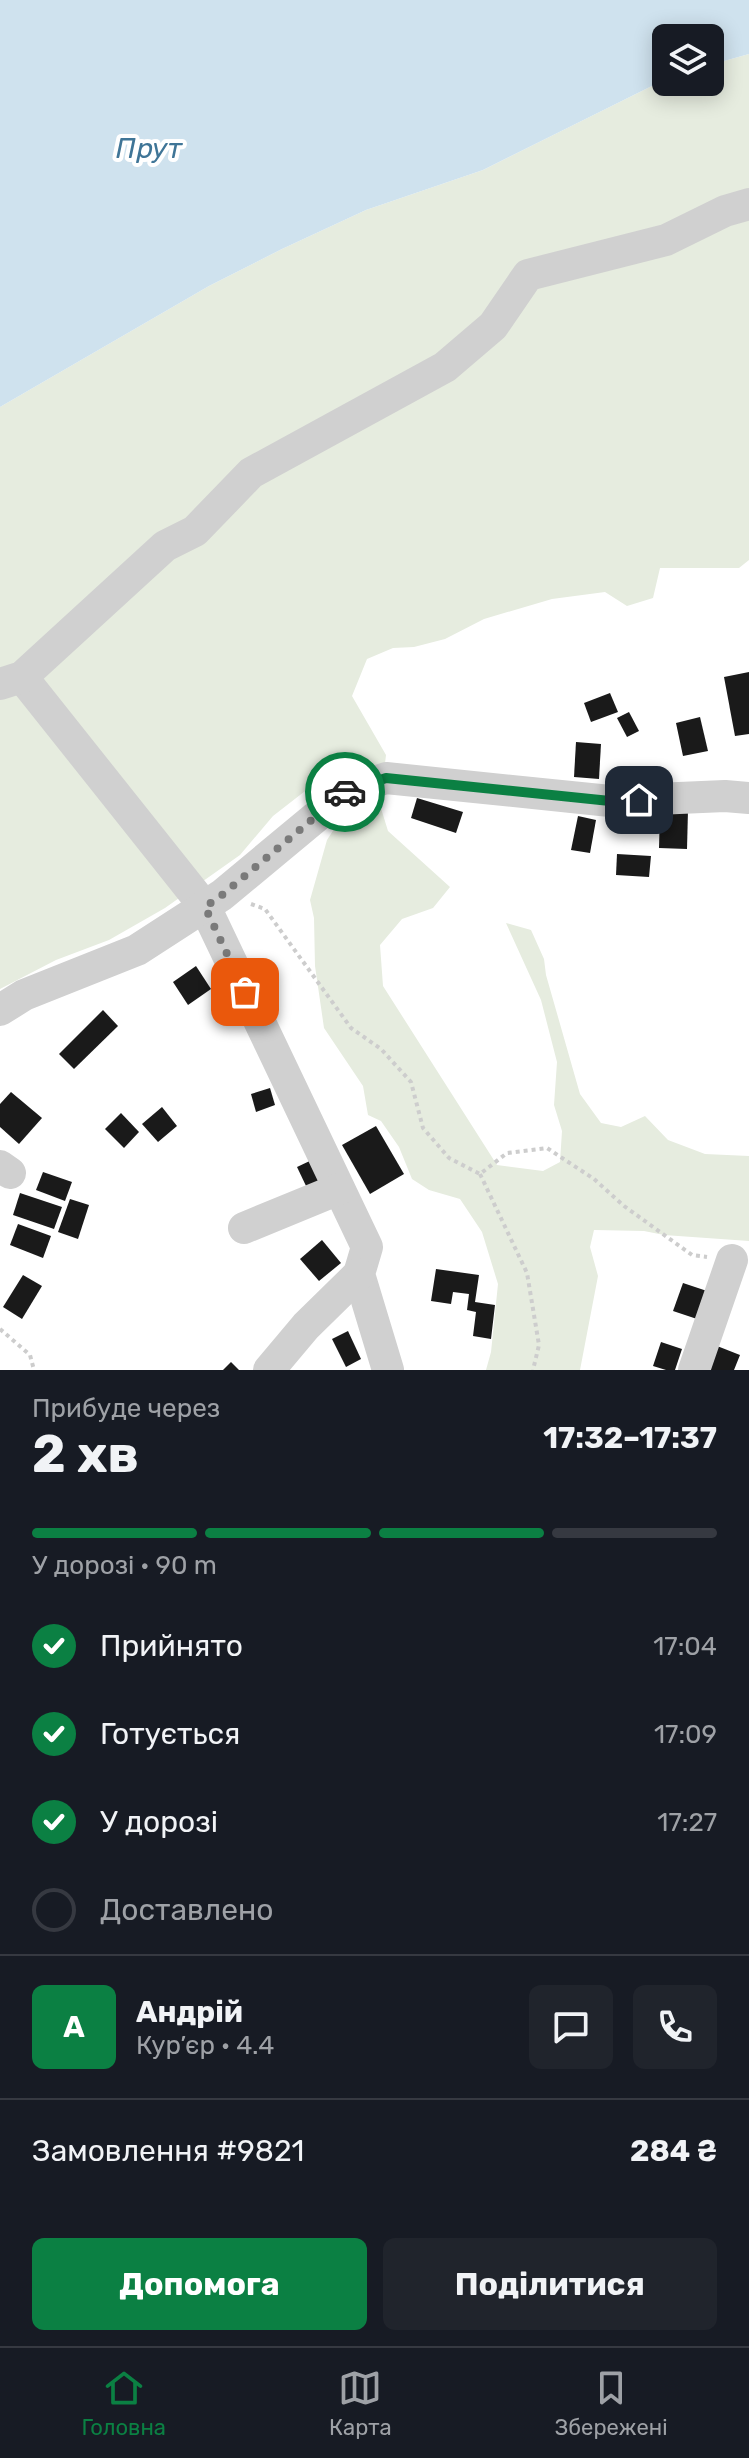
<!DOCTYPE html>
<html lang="uk">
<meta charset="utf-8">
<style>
body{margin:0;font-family:Rubik,sans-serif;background:#20242c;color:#f1f3f6;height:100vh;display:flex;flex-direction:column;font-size:30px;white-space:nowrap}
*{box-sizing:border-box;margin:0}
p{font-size:26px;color:#9ea1a6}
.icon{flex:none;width:44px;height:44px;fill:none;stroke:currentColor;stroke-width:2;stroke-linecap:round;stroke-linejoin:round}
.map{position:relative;height:1370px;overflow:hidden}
.sheet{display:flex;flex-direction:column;background:#171b24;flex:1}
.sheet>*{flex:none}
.controls{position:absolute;left:652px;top:24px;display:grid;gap:16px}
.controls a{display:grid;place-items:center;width:72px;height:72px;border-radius:12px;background:#171b24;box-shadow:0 4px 20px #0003;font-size:40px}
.pin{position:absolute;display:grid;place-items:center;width:68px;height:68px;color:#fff;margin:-34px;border-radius:16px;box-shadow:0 4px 12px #0006}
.courier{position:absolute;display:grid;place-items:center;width:80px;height:80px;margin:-40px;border:6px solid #0b8043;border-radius:50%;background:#fff;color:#222;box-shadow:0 2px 10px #0007}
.head em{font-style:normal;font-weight:700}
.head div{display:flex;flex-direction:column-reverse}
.head{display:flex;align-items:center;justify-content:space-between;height:136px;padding:0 32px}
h1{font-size:52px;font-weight:700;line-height:60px}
.bar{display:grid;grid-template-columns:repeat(4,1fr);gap:12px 8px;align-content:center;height:96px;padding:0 32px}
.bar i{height:10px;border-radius:6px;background:#363941}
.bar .active{background:#0b8043}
.bar p{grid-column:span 4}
.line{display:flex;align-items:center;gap:20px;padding:0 32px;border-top:2px solid #363941}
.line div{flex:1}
.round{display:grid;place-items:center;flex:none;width:84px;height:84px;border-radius:12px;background:#20242c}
ol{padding:0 32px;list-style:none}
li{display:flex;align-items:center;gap:24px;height:88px}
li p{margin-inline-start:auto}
li .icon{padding:8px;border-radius:50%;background:#0b8043;color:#fff;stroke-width:4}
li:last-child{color:#9ea1a6}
li i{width:44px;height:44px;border:4px solid #363941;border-radius:50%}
.cta{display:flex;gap:16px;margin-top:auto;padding:16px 32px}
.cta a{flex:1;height:92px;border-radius:12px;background:#0b8043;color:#fff;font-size:32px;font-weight:700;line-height:92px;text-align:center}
.cta a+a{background:#20242c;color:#f1f3f6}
.tabs{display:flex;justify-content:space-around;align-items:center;height:112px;border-top:2px solid #363941;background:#171b24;font-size:22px;color:#9ea1a6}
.tabs a{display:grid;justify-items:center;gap:4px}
.tabs .active{color:#0b8043}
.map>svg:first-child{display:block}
</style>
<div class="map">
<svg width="749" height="1370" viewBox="0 0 749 1370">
<rect width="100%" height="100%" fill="#fff"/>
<polygon fill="#e6ecdf" points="749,54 749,560 739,568 660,568 653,598 627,606 605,592 552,599 484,619 445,639 414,647 393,648 367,659 352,696 386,755 380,805 388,831 450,887 433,908 402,919 380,945 383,986 497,1165 543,1171 560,1162 562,1131 554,1105 557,1062 541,1000 506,923 531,930 544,959 546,975 580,1094 601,1123 621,1127 645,1116 668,1140 705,1154 749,1156 749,1241 664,1235 644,1231 594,1230 590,1247 598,1276 580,1370 486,1370 491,1352 498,1284 482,1232 460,1199 429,1190 412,1179 399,1147 381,1121 368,1115 363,1086 324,1028 315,966 314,918 310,900 327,840 342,817 344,805 318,781 273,816 240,855 165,908 109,940 56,960 0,989 0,407 209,286 282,249 366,210 483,170 666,79 666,82 710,82 710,65"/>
<polygon fill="#cfe2ee" points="0,0 749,0 749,54 710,65 710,38 666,38 666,79 483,170 366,210 282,249 209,286 0,407"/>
<g fill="#1a1a1a">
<polygon points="749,672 749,734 735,736 724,677"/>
<polygon points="610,693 618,712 591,722 584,703"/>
<polygon points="629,712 639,731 627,737 617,718"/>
<polygon points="700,717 708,751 683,756 676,723"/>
<polygon points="576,742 601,744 599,779 574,777"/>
<polygon points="417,798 463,812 456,833 411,818"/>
<polygon points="660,810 688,810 687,849 659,848"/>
<polygon points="578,816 596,820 590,853 571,850"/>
<polygon points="617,854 651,856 649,877 616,875"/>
<polygon points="196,966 211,989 188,1005 173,982"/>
<polygon points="103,1010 118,1026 74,1069 59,1054"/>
<polygon points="270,1088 275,1105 256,1112 251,1094"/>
<polygon points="11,1092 42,1118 19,1144 0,1127 0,1104"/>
<polygon points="162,1107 177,1126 158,1142 142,1124"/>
<polygon points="121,1113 139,1132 124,1148 105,1129"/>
<polygon points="376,1126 404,1174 370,1194 342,1145"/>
<polygon points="316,1158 326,1179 307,1188 297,1167"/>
<polygon points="43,1172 72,1182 65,1201 36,1190"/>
<polygon points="20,1193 62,1207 54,1229 13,1215"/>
<polygon points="70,1199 89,1205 78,1239 58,1232"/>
<polygon points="18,1224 51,1236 43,1258 10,1245"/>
<polygon points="322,1240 341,1263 319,1281 300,1259"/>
<polygon points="436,1269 479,1275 475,1302 495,1305 491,1339 473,1336 476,1312 467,1310 469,1294 453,1292 451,1304 431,1301"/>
<polygon points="23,1275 42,1286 22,1319 3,1307"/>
<polygon points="683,1283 707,1291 697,1319 673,1311"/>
<polygon points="348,1331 361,1359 346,1367 332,1339"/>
<polygon points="661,1342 682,1349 675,1370 666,1370 653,1366"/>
<polygon points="712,1344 740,1355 734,1370 703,1370"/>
<polygon points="231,1362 239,1370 223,1370"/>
</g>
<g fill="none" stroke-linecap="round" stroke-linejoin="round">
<g stroke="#cdcdcd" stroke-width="4" stroke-dasharray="4 4" stroke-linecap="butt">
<polyline points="251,904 265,909 351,1028 381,1049 411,1082 423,1128 449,1158 480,1174 507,1153 547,1148 594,1179 624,1206 692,1255 707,1257"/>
<polyline points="480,1174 527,1273 539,1345 533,1370"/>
<polyline points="0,1329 30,1355 34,1370"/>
</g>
<g stroke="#d0d0d0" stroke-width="32">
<polyline points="22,677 205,907 367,1247 359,1274 388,1370"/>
<polyline points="0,684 22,677 165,546 195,531 251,473 445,367 493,326 528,275 666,240 725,211 749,204"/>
<polyline points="0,1010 24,995 137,950 222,895 346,792 386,778 610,801 725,796 749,798"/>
<polyline points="0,1166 10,1173"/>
<polyline points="244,1228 339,1189"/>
<polyline points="269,1370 306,1326 359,1274"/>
<polyline points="694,1370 732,1260"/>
</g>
</g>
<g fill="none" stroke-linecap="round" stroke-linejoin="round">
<polyline stroke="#7a7a7a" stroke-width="8" stroke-dasharray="0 14.4" points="245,992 205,907 222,895 345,792"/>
<polyline stroke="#0b8043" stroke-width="10" points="345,792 386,778 610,801 639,800"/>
</g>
<g text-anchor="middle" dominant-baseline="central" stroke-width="8" stroke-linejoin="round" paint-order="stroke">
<g font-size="28" font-style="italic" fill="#3f7597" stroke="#fff">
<text x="149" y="148">Прут</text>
</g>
</g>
</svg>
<div class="controls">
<a><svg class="icon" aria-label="layers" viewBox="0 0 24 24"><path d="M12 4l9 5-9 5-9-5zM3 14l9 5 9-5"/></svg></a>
</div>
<div class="pin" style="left:245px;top:992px;background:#ea580c"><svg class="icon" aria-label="bag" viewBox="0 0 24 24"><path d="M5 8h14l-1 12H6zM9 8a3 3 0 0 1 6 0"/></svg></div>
<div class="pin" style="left:639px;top:800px;background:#1f2937"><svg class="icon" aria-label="home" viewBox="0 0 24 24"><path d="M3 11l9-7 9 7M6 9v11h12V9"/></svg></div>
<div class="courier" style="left:345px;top:792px"><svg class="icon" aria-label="car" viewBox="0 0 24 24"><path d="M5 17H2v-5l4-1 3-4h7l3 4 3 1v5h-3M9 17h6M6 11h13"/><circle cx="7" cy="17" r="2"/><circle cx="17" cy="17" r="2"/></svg></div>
</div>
<section class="sheet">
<div class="head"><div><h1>2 хв</h1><p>Прибуде через</p></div><em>17:32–17:37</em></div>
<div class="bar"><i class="active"></i><i class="active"></i><i class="active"></i><i></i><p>У дорозі · 90 m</p></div>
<ol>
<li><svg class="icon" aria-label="check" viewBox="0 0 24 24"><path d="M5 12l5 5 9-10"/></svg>Прийнято<p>17:04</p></li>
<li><svg class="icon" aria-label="check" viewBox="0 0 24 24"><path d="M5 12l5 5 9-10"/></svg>Готується<p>17:09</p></li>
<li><svg class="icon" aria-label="check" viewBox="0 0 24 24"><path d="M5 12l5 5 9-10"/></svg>У дорозі<p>17:27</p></li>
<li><i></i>Доставлено</li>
</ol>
<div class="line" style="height:144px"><b class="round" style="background:#0b8043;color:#fff">А</b><div><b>Андрій</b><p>Кур’єр · 4.4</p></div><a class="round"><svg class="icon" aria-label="chat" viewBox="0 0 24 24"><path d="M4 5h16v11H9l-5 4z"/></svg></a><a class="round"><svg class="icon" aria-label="phone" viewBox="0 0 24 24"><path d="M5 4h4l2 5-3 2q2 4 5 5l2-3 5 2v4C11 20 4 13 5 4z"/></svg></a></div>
<div class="line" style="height:104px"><div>Замовлення #9821</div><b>284 ₴</b></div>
<div class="cta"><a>Допомога</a><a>Поділитися</a></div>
</section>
<nav class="tabs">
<a class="active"><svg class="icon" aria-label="home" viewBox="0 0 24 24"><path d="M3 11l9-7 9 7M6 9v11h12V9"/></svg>Головна</a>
<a><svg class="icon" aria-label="map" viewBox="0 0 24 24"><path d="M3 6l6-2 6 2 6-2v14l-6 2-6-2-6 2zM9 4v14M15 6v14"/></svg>Карта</a>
<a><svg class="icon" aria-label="saved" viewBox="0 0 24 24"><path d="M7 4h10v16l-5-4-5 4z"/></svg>Збережені</a>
</nav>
